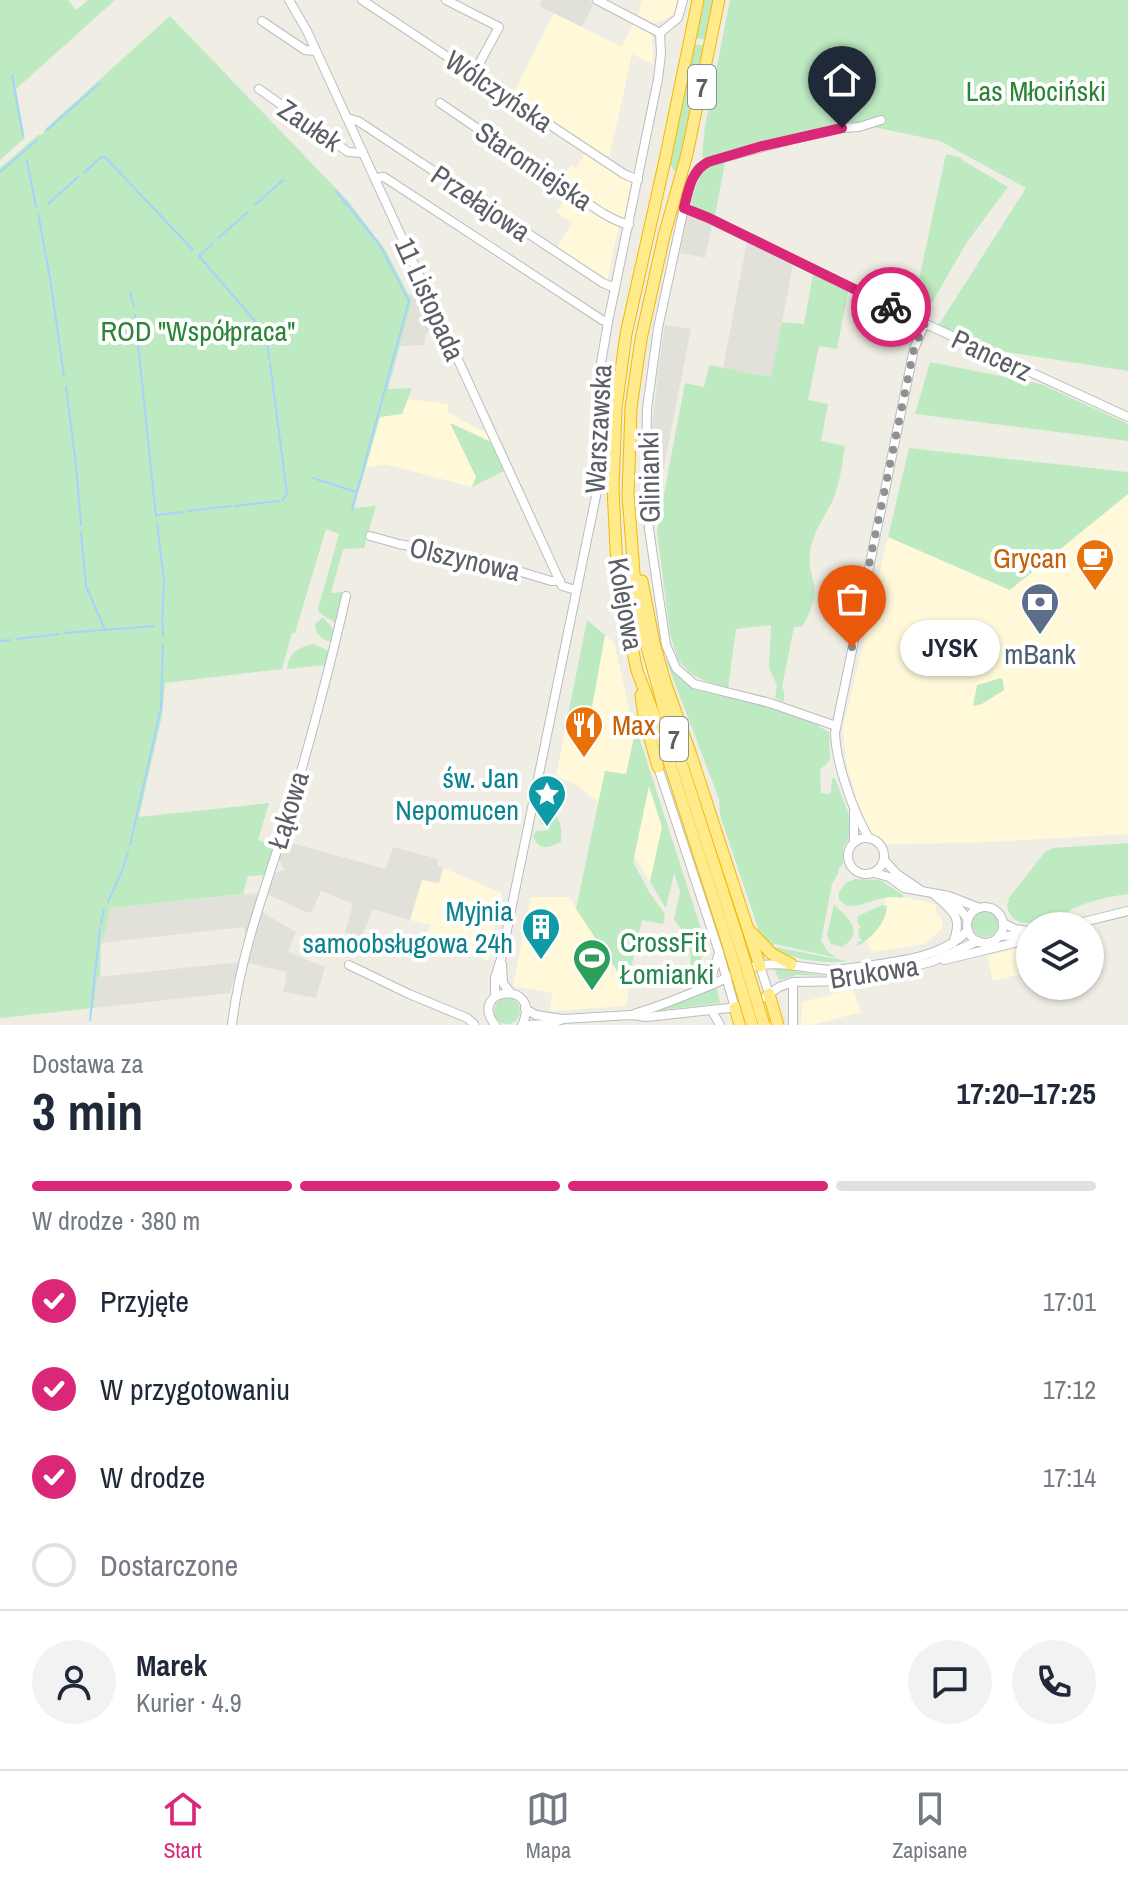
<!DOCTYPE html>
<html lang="pl">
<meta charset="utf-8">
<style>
body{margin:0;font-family:"Archivo Narrow",sans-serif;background:#f2f2f3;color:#1f2937;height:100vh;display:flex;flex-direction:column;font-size:30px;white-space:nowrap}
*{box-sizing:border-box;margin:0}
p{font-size:26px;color:#747a83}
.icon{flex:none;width:44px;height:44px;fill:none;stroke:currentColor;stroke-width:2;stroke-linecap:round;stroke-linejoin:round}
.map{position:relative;height:1025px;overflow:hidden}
.details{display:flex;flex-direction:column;background:#fff;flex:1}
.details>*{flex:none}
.fabs{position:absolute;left:1016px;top:912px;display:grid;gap:16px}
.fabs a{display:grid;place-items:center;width:88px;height:88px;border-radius:50%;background:#fff;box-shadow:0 2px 6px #0004;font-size:40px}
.pin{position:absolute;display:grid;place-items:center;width:68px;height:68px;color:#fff;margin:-82px -34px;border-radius:50% 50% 50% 0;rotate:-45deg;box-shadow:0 0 8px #0007}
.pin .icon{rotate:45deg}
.courier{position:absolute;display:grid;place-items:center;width:80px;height:80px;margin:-40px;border:6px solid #db2777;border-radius:50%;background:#fff;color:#222;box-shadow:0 2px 10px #0007}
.bubble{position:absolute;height:56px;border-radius:28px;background:#fff;box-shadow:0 2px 6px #0004;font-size:26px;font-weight:800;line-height:56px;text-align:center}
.headline em{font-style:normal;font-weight:800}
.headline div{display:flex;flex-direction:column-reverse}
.headline{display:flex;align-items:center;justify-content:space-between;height:136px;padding:0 32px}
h1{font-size:52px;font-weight:800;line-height:60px}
.bar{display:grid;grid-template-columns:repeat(4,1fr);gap:12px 8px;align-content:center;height:96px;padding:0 32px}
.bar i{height:10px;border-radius:6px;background:#e0e1e3}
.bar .current{background:#db2777}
.bar p{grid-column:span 4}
.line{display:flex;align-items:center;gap:20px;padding:0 32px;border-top:2px solid #e0e1e3}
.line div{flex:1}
.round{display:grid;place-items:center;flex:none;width:84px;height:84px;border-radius:42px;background:#f2f2f3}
ol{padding:0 32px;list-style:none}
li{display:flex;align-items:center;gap:24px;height:88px}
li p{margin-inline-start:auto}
li .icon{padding:8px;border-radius:50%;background:#db2777;color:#fff;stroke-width:4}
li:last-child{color:#747a83}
li i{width:44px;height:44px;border:4px solid #e0e1e3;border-radius:50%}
.tab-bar{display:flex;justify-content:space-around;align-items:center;height:112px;border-top:2px solid #e0e1e3;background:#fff;font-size:22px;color:#747a83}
.tab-bar a{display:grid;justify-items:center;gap:4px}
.tab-bar .current{color:#db2777}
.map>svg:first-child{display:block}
</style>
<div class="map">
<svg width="1128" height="1025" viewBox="0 0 1128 1025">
<rect width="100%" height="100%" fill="#f0eee4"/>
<g fill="#fff9da">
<polygon points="642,0 678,0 674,15 655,23 638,15"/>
<polygon points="554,13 621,47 634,23 652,34 653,64 632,54 610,155 606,156 512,96"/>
<polygon points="586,153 631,183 623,222 560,182 571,165 576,168"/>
<polygon points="569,193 619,225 607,282 556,249 572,223 556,212"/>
<polygon points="407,399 448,404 448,412 481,431 486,431 491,442 452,423 476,477 472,487 385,464 366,468 380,417"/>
<polygon points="1128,494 1128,834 971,843 887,844 867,831 846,764 843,729 888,537 1010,590"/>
<polygon points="605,635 614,643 635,733 626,775 605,771 599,803 577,785 556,776 566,725 586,739"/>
<polygon points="649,784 662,827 650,882 634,856"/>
<polygon points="443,868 502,893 488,961 427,936 430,925 410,920 422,879 439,883"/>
<polygon points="886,893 936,904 936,912 941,918 943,928 925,944 872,952 866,940 885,913"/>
<polygon points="531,897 569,897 629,988 626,1006 549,1011 553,993 513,986"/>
<polygon points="1030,945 1030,972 993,981 987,956"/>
<polygon points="853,989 861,1012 812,1025 801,1025 802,1002"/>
</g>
<g fill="#e1e0d9">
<polygon points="542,0 589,0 594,3 582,27 539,6"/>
<polygon points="690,215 712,225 705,258 680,253 687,216"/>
<polygon points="747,241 793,264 772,377 723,368"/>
<polygon points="421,289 439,327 434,330 432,329 426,334 424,345 400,346 412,301 409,295"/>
<polygon points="665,325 691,329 653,522 652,429 659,364"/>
<polygon points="284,841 386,869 393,847 438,859 437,866 443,868 439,883 422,880 410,920 373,909 361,938 345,932 353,904 321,891 312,911 308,913 267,894 274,873 285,870 278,858"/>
<polygon points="259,893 249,934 245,934 244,927 101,943 107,925 109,908"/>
<polygon points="262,912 296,932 288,952 325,967 316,998 283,992 287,978 285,977 286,972 248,963"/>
<polygon points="241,962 233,981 230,993 94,1008 97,977"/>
</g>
<g fill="#beeac1">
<polygon points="0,0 68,0 76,10 88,0 115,0 16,89 25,138 0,160"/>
<polygon points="703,0 715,0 708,40 696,38"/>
<polygon points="730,0 1128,0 1128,371 994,350 938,326 1026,188 940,141 849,122 702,158 705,126"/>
<path d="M 170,16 L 349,202 L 386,251 L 412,301 L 388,389 L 412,388 L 402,414 L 380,417 L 354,508 L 376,506 L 364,548 L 343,549 L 331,593 L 343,592 L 335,623 C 330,618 320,616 318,609 L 339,534 L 326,529 L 295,633 L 292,633 L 282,669 L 165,683 L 162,716 L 139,817 L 269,803 L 258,840 L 274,846 L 265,875 L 248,876 L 243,894 L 110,908 L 107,925 L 101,943 L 100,977 L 97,978 L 94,1008 L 0,1018 L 0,168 L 38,135 L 43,134 L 45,129 Z"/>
<polygon points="694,44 706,46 678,169 675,171 670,165"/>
<polygon points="946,154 962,158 962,160 1008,187 967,242 923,318 912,312"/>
<polygon points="725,162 715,216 693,206 691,202 698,180 704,167"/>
<path d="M 813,274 L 846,289 L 848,293 L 837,349 L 819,346 L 808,400 L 828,404 L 821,441 L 845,446 C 842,464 840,485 832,502 C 824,517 811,536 810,554 C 808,565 812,574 814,585 C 817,596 809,617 802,626 L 794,627 L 782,687 L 784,692 L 784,702 L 775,698 L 777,685 L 769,668 L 771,625 L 736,629 L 728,688 L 705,681 L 691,674 L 678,660 L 670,634 L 657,531 L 685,383 L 704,387 L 709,365 L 771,377 L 782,322 L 804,324 Z"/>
<polygon points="930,362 1041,384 1128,424 1128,441 915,414"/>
<polygon points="450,423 491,442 504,471 472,487 476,477"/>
<polygon points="909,448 1128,472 1128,494 1010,590 888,537"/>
<path d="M 322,618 L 324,618 L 333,629 L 332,641 C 323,642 314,632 315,624 Z"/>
<polygon points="587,620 605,635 586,740 566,725"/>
<path d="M 314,644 L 329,651 L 325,665 L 287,669 C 289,652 299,647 314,644 Z"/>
<polygon points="666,660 686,682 765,705 818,723 818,726 829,732 830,760 820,770 821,793 828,794 831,792 832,778 835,778 848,812 851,834 843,849 843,863 838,870 839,872 832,884 821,941 828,952 837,958 775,944 770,947 760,934 720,815 719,799"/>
<polygon points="1001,678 1003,681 1004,690 982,704 973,706 977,685"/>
<path d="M 635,733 L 639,737 L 705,941 L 697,979 L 690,978 C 691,950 693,943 674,920 L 680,892 L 674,873 L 666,908 L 650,882 L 662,827 L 649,786 L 633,862 L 649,892 L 665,914 L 663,924 L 642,920 L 627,986 L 576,909 L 605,771 L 626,774 Z"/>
<path d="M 547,809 C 560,816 563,827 561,842 C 549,848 540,851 533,837 L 536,831 L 549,830 L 548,826 L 541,824 L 539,817 Z"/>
<path d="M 1128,843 L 1128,894 C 1112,896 1094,900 1079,906 C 1071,909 1065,915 1057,917 C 1038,924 1009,930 1007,904 L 1009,901 L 1008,899 L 1045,852 L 1053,848 Z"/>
<path d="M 855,879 L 880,880 L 903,895 L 903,898 C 878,893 868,907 847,906 L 839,900 L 839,892 L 846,883 Z"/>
<path d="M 834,904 C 848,918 866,932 842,947 L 831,944 L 827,935 Z"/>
<path d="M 882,905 L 887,906 C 887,921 871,940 857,946 L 858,941 L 860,942 L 862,940 L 859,937 L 858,929 L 861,928 L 857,921 L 858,916 Z"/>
<circle cx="985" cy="924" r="13"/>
<path d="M 775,947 L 847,961 C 824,964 792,960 773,948 Z"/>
<polygon points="774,968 827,976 797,975 779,980"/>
<polygon points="716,986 720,1003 655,1011 695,997"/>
<circle cx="507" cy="1011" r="13"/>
</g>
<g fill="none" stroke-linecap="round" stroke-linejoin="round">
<g stroke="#a5d2ff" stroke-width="2">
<polyline points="12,75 23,136"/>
<polyline points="47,130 100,83"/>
<polyline points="27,161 36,207"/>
<polyline points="0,172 37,140"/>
<polyline points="84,173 101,157 105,157 193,250"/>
<polyline points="336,191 380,245 409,301 352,510"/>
<polyline points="48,204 78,177"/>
<polyline points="255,205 283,180"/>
<polyline points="38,213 51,284 64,376"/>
<polyline points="218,238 248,212"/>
<polyline points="212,244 199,256 266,334 269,359"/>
<polyline points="130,292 134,306"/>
<polyline points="135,315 156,517"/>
<polyline points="270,363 287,494 283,500"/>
<polyline points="66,387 76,465 81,525"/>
<polyline points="313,478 356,492"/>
<polyline points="235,506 279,501"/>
<polyline points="188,511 231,506"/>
<polyline points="157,515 183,512"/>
<polyline points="157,523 164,581 162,625"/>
<polyline points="81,532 86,586 105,630 154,626"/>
<polyline points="163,626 163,636"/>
<polyline points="64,633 103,630"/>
<polyline points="17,639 59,634"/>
<polyline points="0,641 10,640"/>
<polyline points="130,845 161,708 163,644"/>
<polyline points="108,902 122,871 128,852"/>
<polyline points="101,924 104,909"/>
<polyline points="90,1020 100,928"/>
</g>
<g stroke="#b9bcc1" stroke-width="10">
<g id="minor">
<polyline points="289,0 307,31 562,586 576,590"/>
<polyline points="362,0 624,174 638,180"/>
<polyline points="446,0 499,27 473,75"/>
<polyline points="597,0 660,33"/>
<polyline points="262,21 305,50 315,51"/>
<polyline points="660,33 678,18 683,0"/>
<polyline points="259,89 348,152 363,153"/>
<path d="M 440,103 C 483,132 526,162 570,191 C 588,203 607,219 629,225"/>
<polyline points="347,118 358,121 603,283 615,288"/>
<polyline points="375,178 384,177 602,320 608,322"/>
<polyline points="684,208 704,216 915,319 1128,417"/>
<polyline points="370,536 399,544 482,560 551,581 560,581"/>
<polyline points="836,726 770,703 694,684 676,668 666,645 649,529 646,458 647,409 658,328 685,203 692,179 699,168 711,161 790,140 842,128 859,127 881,120"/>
<polyline points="658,767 719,952 735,1008"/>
<polyline points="854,812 854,842"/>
<circle cx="866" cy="856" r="18"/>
<path d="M 869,838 C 853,812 836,763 835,733 L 914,349 L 925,323"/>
<polyline points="884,860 897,874 919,889"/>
<polyline points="874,873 889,877 904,888 949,896 979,908"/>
<path d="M 935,895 C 954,913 963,916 953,943"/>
<polyline points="943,898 958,907 968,919"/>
<circle cx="985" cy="925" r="18"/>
<polyline points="1003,923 1015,929 1028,931"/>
<polyline points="1067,926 1128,911"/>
<polyline points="999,936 1030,935"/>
<polyline points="944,960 1014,943 1030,937"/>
<polyline points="502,964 503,983 510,992"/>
<polyline points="349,965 409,994 467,1018 474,1024"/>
<polyline points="760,966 769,994"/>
<polyline points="704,987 712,975 719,953"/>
<polyline points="495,997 495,978 501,959 597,491 601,444 598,397 600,369 608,322 658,79 661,54 660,33"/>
<polyline points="765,997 779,987 793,982 851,981 931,962 978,941"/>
<polyline points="525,1009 536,1015 563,1019 631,1015 647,1017 738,1007"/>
<polyline points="712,1011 720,1025"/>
<path d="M 636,1013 C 662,1006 686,995 711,985 C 726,979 739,970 756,966 C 783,961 803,968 829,970 C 842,970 854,967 866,966 C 901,961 943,957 968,930"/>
<path d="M 232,1025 C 241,946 272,872 294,796 C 313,730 331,663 346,596"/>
<path d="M 495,1025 C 466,987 544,979 522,1025"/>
<polyline points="527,1025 547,1024 561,1020"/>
<polyline points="793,1025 793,982"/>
</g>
</g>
<g stroke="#f4b900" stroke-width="13">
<g id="highway">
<polyline points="698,0 665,160 626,334 616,408 613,488 616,550 620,589 637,671 654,715 727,941"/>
<polyline points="719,0 687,154 664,236 641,339 631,408 628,495 634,573 647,647 664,709 738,939"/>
<polyline points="642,581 654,643 665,682 691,755 760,966"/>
<polyline points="641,695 644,717 658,767"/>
<polyline points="751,932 772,954 791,964"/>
<polyline points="769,994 778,1025"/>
<polyline points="735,1008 740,1025"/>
</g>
</g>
<use href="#minor" stroke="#fff" stroke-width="8"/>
<use href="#highway" stroke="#ffea8c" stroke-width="11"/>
<g stroke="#f4b900" stroke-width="13" stroke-linecap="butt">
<g id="highway-bridge">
<polyline points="738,939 764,1025"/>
<polyline points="727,941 752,1025"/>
</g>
</g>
<use href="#highway-bridge" stroke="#ffea8c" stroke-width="11"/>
</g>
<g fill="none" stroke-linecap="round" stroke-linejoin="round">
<polyline stroke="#909292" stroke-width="8" stroke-dasharray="0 14.4" points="852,647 914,349 925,323 891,307"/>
<path stroke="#db2777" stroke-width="10" d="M 842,128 L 762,146 L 708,162 C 691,171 688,191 684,208 L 709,218 L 891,307"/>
</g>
<defs>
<g id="cafe-pin" transform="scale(2)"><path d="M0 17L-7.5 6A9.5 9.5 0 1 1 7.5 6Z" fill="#e8710a" stroke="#fff"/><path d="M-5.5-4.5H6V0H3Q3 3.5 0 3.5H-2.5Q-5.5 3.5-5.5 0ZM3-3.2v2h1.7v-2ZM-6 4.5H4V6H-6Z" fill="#fff"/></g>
<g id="bank-pin" transform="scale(2)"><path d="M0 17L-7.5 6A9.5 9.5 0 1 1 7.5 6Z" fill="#5c6f8a" stroke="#fff"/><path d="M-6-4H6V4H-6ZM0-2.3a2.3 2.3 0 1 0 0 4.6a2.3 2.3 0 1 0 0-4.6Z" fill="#fff"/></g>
<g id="restaurant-pin" transform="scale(2)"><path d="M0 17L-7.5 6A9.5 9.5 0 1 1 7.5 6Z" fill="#e8710a" stroke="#fff"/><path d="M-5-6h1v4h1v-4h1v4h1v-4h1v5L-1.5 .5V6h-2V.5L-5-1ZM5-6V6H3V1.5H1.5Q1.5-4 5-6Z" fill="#fff"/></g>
<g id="sight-pin" transform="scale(2)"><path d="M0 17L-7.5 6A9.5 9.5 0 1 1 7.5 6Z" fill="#0f9aa8" stroke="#fff"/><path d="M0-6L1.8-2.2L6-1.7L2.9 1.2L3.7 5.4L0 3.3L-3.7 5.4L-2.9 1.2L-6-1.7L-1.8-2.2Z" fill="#fff"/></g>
<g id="building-pin" transform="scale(2)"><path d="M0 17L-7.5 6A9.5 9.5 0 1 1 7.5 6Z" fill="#0f9aa8" stroke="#fff"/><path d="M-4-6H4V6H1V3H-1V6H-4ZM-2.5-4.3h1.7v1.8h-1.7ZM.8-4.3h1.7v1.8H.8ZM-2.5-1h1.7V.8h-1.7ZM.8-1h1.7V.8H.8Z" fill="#fff"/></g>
<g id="stadium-pin" transform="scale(2)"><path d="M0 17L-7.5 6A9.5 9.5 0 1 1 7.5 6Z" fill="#2e9e5b" stroke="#fff"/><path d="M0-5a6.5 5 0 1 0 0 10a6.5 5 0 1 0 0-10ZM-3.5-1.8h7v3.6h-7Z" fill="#fff"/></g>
</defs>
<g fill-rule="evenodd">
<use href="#cafe-pin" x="1095" y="558"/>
<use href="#bank-pin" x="1040" y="602"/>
<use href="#restaurant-pin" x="584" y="725"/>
<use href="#sight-pin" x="547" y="794"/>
<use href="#building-pin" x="541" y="927"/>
<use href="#stadium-pin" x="592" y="958"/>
</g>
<g text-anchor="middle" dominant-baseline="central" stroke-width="8" stroke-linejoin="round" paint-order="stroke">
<g fill="#fff" stroke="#8d9094" stroke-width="2">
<rect x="688" y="65" width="28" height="44" rx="6"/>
<rect x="660" y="717" width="28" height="44" rx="6"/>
</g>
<g font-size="26" font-weight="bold" fill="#5c6066">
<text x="702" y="87">7</text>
<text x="674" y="739">7</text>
</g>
<g font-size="28" fill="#5c6066" stroke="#fff">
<text transform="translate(499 91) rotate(34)">Wólczyńska</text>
<text transform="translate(310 125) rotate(34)">Zaułek</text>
<text transform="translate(534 166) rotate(34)">Staromiejska</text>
<text transform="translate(481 203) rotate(34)">Przełajowa</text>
<text transform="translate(430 299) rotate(66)">11 Listopada</text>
<text transform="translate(992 355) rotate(25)">Pancerz</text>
<text transform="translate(598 429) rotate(-87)">Warszawska</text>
<text transform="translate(649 477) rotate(-91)">Glinianki</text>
<text transform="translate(465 559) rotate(13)">Olszynowa</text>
<text transform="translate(626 604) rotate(80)">Kolejowa</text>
<text transform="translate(288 810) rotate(-73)">Łąkowa</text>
<text transform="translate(874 972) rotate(-9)">Brukowa</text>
</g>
<g font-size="28" fill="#2c8537" stroke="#fff">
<text x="1036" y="91">Las Młociński</text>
<text x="198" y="331">ROD "Współpraca"</text>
</g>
<g font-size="28" fill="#c56008" stroke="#fff" text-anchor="end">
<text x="1067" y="558">Grycan</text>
<text x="612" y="725" text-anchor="start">Max</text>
</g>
<g font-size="28" fill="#4e5e75" stroke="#fff">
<text x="1040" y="654">mBank</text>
</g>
<g font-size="28" fill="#0d838f" stroke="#fff" text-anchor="end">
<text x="519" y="778">św. Jan<tspan x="519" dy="32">Nepomucen</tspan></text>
<text x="513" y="911">Myjnia<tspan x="513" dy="32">samoobsługowa 24h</tspan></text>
</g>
<g font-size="28" fill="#27864d" stroke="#fff" text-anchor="start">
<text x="620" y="942">CrossFit<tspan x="620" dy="32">Łomianki</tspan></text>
</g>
</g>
</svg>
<div class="fabs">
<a><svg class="icon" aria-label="layers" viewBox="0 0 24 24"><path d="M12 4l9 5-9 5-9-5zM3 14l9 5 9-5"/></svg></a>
</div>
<div class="pin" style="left:852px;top:647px;background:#ea580c"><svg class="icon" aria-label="bag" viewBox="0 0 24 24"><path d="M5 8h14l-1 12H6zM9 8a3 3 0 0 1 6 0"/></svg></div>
<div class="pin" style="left:842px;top:128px;background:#1f2937"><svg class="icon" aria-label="home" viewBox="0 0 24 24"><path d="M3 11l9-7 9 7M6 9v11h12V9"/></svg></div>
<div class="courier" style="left:891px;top:307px"><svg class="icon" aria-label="bike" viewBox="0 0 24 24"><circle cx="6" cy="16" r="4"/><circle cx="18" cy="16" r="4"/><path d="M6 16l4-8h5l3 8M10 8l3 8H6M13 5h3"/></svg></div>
<div class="bubble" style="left:900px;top:620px;width:100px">JYSK</div>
</div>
<section class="details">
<div class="headline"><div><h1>3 min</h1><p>Dostawa za</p></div><em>17:20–17:25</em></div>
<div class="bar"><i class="current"></i><i class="current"></i><i class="current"></i><i></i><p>W drodze · 380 m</p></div>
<ol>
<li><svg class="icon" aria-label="check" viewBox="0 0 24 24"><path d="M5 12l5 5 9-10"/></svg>Przyjęte<p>17:01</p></li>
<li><svg class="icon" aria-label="check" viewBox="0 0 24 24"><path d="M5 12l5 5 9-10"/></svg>W przygotowaniu<p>17:12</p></li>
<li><svg class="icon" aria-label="check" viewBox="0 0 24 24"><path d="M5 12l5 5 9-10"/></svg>W drodze<p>17:14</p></li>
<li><i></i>Dostarczone</li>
</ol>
<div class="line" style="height:144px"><a class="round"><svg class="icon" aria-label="person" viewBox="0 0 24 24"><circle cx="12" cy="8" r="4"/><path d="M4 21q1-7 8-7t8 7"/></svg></a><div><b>Marek</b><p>Kurier · 4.9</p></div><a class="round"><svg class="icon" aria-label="chat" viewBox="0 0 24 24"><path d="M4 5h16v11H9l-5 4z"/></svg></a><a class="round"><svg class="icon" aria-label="phone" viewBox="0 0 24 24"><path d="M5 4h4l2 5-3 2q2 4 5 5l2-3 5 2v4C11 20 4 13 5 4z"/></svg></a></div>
</section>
<nav class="tab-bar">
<a class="current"><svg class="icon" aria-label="home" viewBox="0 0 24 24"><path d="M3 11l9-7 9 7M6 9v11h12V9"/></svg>Start</a>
<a><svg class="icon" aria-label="map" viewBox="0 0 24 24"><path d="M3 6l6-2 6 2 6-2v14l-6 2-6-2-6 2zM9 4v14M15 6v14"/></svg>Mapa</a>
<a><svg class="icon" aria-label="saved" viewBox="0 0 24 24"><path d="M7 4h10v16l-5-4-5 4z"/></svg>Zapisane</a>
</nav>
